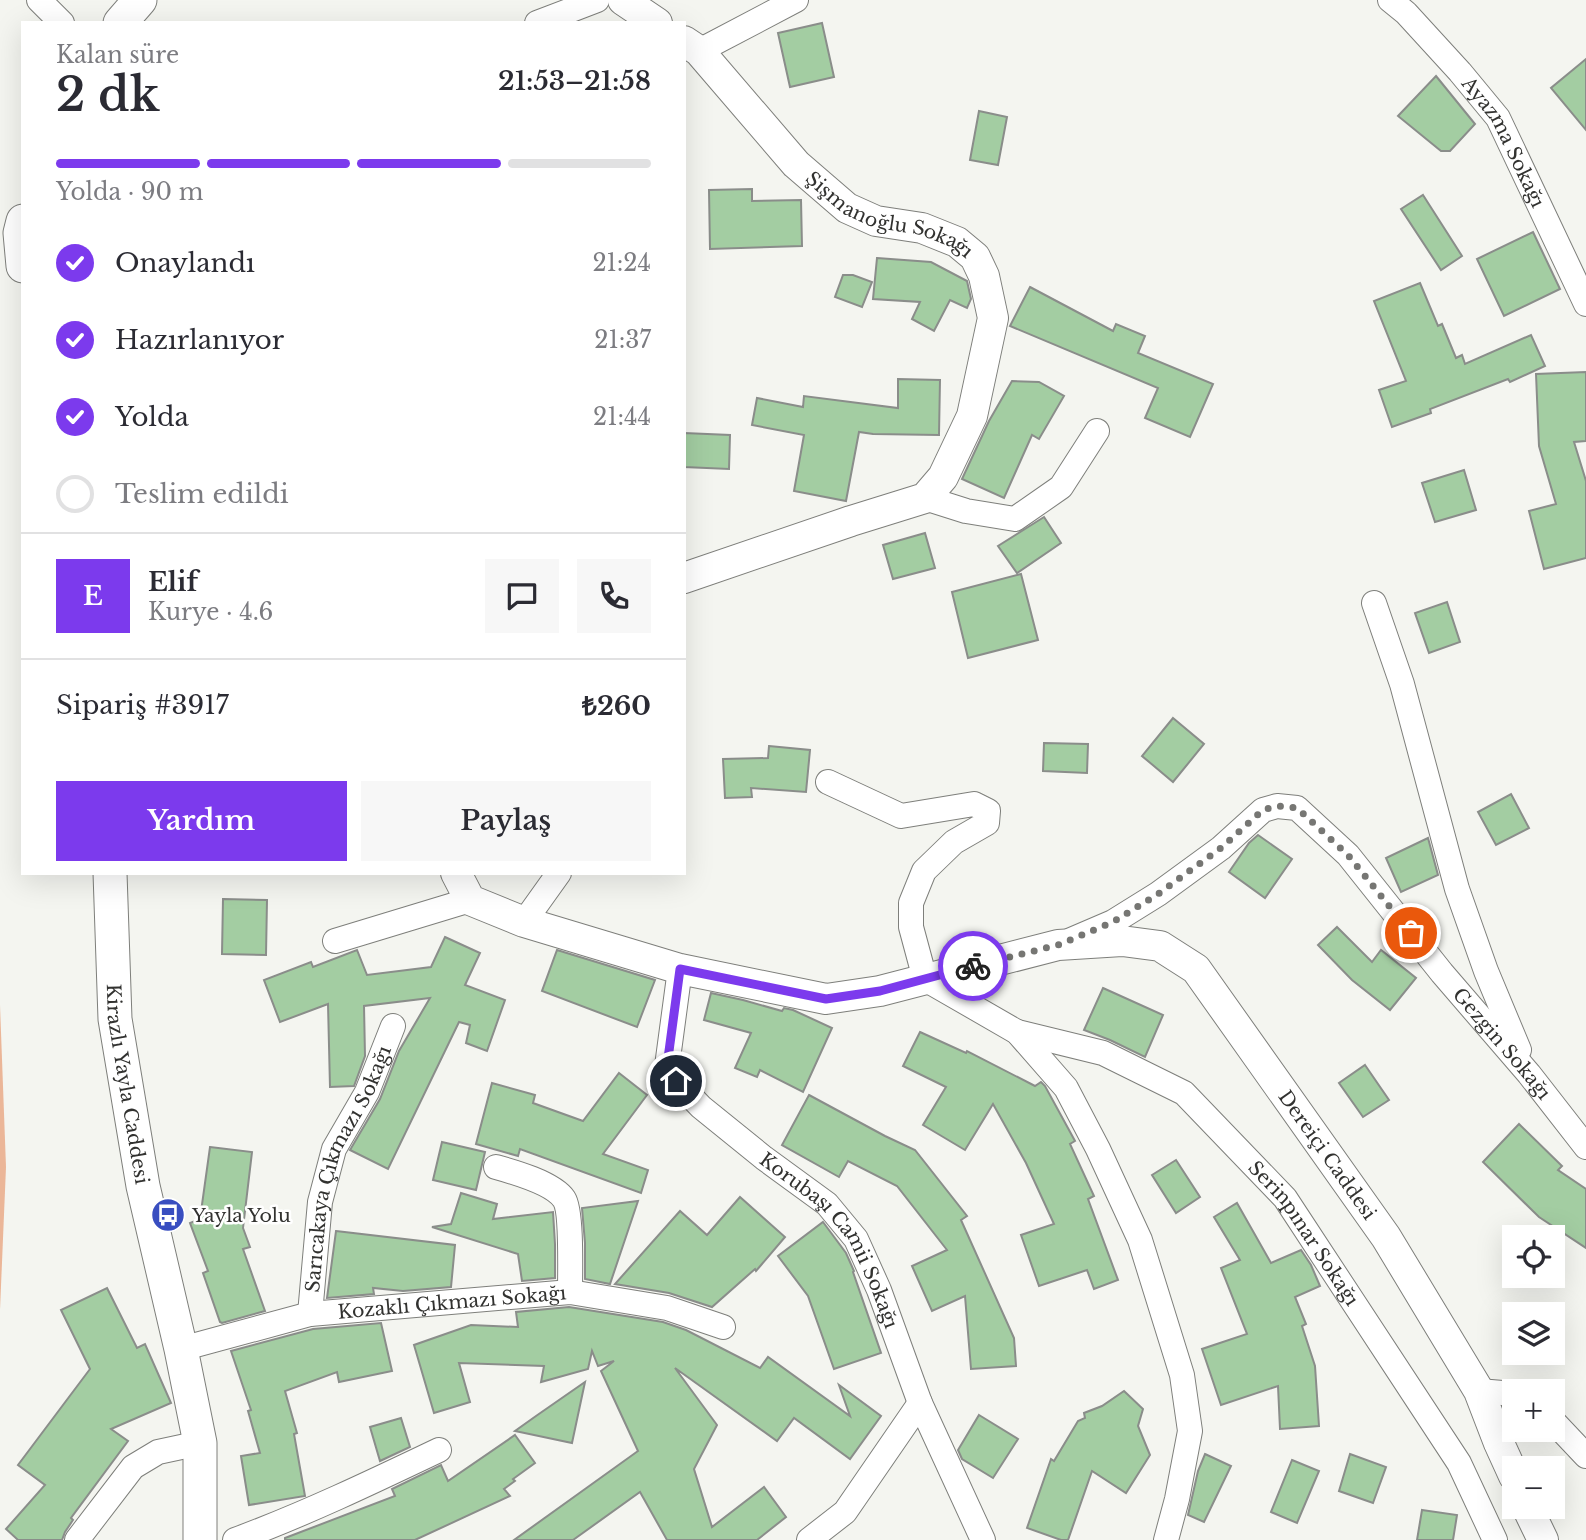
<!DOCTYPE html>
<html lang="tr">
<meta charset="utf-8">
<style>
body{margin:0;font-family:"Libre Baskerville",serif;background:#f7f7f7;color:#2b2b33;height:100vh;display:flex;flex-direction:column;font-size:26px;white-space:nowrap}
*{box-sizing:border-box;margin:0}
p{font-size:23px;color:#7c7c81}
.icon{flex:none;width:38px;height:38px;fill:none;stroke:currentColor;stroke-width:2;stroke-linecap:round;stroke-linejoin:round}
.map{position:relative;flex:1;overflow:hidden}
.drawer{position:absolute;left:21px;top:21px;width:665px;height:854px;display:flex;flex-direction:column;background:#fff;border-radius:0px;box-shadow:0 7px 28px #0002}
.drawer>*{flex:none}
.fabs{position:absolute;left:1502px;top:1225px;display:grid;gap:14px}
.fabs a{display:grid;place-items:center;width:63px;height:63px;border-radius:0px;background:#fff;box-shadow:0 7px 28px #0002;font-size:35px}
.pin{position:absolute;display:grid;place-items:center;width:60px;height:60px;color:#fff;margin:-30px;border:4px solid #fff;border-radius:50%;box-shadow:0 2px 7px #0007}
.courier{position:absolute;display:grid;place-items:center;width:70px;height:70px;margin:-35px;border:5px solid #7c3aed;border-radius:50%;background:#fff;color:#222;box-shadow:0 2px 9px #0007}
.summary em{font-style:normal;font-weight:600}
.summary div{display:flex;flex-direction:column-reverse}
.summary{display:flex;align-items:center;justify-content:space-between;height:119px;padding:0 35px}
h1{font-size:46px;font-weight:600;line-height:52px}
.bar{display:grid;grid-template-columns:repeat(4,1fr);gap:10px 7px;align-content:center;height:84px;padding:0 35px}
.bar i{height:9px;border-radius:5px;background:#e1e1e2}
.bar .on{background:#7c3aed}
.bar p{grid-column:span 4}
.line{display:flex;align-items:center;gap:18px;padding:0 35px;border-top:2px solid #e1e1e2}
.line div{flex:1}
.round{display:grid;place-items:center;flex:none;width:74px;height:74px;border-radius:0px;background:#f7f7f7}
ol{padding:0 35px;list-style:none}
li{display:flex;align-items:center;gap:21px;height:77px}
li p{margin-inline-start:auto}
li .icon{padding:7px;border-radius:50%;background:#7c3aed;color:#fff;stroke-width:4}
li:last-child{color:#7c7c81}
li i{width:38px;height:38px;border:4px solid #e1e1e2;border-radius:50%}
.button{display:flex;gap:14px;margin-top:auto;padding:14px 35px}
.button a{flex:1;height:80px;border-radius:0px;background:#7c3aed;color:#fff;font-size:28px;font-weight:600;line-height:80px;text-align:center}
.button a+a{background:#f7f7f7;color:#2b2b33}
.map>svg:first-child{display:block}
</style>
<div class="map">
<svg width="1586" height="1540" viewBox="0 0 1586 1540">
<rect width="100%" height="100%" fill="#f4f5f0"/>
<polygon fill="#ebb698" points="0,1005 6,1167 0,1310"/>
<g fill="#a3cda2" stroke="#8a8d8a" stroke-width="2">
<polygon points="822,23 834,77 790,87 778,33"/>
<polygon points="1586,59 1586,130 1551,88"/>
<polygon points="1436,76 1475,124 1450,151 1441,151 1398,116"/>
<polygon points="979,111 1007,117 998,165 970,160"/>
<polygon points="752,189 752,201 801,200 802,246 710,249 709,190"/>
<polygon points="1423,195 1462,256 1441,270 1401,209"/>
<polygon points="1533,232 1560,289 1504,316 1477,259"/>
<polygon points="877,258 931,262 967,281 971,299 967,308 950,300 934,331 912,319 920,302 873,299"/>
<polygon points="843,275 853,275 872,282 862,307 835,297"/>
<polygon points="1420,283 1438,326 1442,324 1456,358 1462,355 1465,364 1531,335 1545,366 1510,382 1508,379 1430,409 1431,413 1392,427 1379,390 1406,381 1374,301"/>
<polygon points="1030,287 1113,331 1116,324 1145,336 1138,353 1213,384 1190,437 1145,418 1158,388 1010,326"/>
<polygon points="1586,372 1586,441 1574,442 1586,481 1586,558 1544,569 1529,511 1556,504 1539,446 1536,374"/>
<polygon points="898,379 940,380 939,435 873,434 859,432 846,501 794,491 804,435 752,425 757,398 803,407 804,396 898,408"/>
<polygon points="1012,381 1039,382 1064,396 1039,439 1032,435 1004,498 962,479 989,421"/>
<polygon points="684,433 730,435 729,469 684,467"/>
<polygon points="1464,470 1476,510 1435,522 1422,483"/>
<polygon points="1044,517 1061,543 1017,573 998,546"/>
<polygon points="925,533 935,568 893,579 883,545"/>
<polygon points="1021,574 1038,640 968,658 952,592"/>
<polygon points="1447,602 1460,642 1429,653 1415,613"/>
<polygon points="1173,718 1204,744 1173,782 1142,756"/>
<polygon points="1044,743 1088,744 1087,773 1043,771"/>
<polygon points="769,746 810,750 806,792 751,788 752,797 725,798 723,759 768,758"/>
<polygon points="1511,794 1529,828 1496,845 1478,812"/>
<polygon points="1258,835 1292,859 1265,898 1229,872 1249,843"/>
<polygon points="1428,838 1438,875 1401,892 1386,858"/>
<polygon points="223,899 267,900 266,955 222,954"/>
<polygon points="1337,927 1372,962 1381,950 1416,978 1390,1010 1352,980 1318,945"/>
<polygon points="445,937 480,953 465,985 505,1000 487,1051 466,1043 470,1025 459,1022 388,1169 350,1150 380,1099 399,1051 430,998 364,1006 365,1056 354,1086 330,1087 328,1004 280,1022 264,980 311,962 313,967 357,950 367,975 431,967"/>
<polygon points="557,950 655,980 637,1027 542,991"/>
<polygon points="1103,988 1163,1015 1145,1057 1110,1040 1084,1030"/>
<polygon points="711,993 743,1000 782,1011 784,1008 793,1010 832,1028 803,1092 760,1070 757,1077 735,1068 751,1033 704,1020"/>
<polygon points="920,1032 966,1053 967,1051 1035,1086 1041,1082 1045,1086 1075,1141 1070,1144 1094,1196 1088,1199 1118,1280 1094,1289 1087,1270 1039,1286 1021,1235 1054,1224 1026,1163 993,1104 965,1150 923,1125 946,1087 903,1066"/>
<polygon points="1365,1065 1389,1100 1363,1117 1339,1083"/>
<polygon points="619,1073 647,1095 603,1154 648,1170 641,1193 520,1149 518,1156 476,1144 492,1083 535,1095 533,1103 583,1121"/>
<polygon points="809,1095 885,1136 915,1150 967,1216 961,1220 1014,1338 1016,1366 971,1369 965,1296 932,1311 912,1266 947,1250 897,1186 848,1161 839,1177 782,1145"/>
<polygon points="1519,1124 1562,1166 1558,1170 1586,1189 1586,1248 1539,1217 1483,1162"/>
<polygon points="442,1142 485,1152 476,1190 433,1180"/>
<polygon points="210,1147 252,1152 243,1228 250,1247 243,1249 265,1311 222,1323 220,1322 203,1273 208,1271 190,1223 200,1219"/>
<polygon points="1176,1160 1200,1197 1176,1213 1152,1175"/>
<polygon points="461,1193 497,1204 493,1219 553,1212 555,1244 555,1278 522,1281 518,1254 432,1227 451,1224"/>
<polygon points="740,1197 785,1237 756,1271 755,1269 712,1307 669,1293 615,1284 680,1211 707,1235"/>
<polygon points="638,1201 610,1284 585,1279 585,1243 582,1208"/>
<polygon points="1237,1203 1271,1263 1301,1250 1311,1265 1320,1286 1295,1297 1306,1324 1302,1326 1315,1366 1319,1426 1280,1429 1278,1386 1221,1405 1202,1349 1247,1334 1221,1268 1240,1260 1214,1217"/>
<polygon points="823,1222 846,1253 854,1271 853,1272 881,1353 834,1369 808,1296 778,1256"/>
<polygon points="336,1231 455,1245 451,1287 403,1291 373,1288 374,1294 327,1298"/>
<polygon points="107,1288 137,1348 145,1344 171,1403 111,1429 128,1441 71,1518 73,1520 65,1532 62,1540 18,1540 6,1529 45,1485 18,1465 90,1369 61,1310"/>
<polygon points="569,1307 663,1322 686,1330 760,1368 768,1357 850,1416 839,1385 881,1416 850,1459 794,1418 777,1441 675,1368 717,1425 694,1469 712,1527 764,1487 786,1517 757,1540 667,1540 640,1492 573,1540 514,1540 638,1451 601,1371 614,1361 598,1366 592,1351 588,1369 541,1382 544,1366 459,1363 470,1402 434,1413 414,1345 471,1325 518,1327 516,1312"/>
<polygon points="381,1323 392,1371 339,1382 337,1372 285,1391 297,1433 294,1434 305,1496 249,1505 241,1456 260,1453 248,1411 251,1410 231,1351 313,1329"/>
<polygon points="585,1382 572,1443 515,1431 536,1416"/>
<polygon points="1124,1391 1143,1409 1138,1426 1150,1455 1126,1493 1092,1471 1068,1540 1061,1540 1027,1528 1051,1459 1054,1461 1078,1421 1085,1418 1084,1413 1102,1406"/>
<polygon points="979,1415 1018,1439 993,1478 962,1459 958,1450"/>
<polygon points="401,1418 410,1447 380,1461 370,1427"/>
<polygon points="515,1435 535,1463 513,1479 515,1481 504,1489 510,1496 415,1540 285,1540 285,1538 395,1496 392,1489 441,1465 448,1481"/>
<polygon points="1205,1454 1231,1466 1204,1522 1188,1515 1198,1471"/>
<polygon points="1350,1454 1386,1467 1373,1503 1339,1491"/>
<polygon points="1292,1460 1319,1471 1297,1523 1271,1512"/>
<polygon points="1422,1510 1457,1515 1453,1540 1417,1540"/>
</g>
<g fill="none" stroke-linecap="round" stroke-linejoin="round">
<g stroke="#7e7f7b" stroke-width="26">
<g id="minor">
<polyline points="39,0 62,23"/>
<path id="s1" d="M 1390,0 L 1406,13 L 1460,72 L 1498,118 L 1586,304"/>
<polyline points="537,23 597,0"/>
<polyline points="699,51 796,0"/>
<polyline points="925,498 966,511 1015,519 1061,487 1097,431"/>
<polyline points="1374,603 1402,684 1457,889 1486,971 1519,1050"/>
<polyline points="828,782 901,816 974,804 988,811 987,823 954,842 924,871 911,903 911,927 925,979 1017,1032 1066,1088 1098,1149 1140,1240 1182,1375 1190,1431 1177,1499 1166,1540"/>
<polyline points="524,922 559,873"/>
<path id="s2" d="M 1071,940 L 1113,922 L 1158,894 L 1221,848 L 1263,810 L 1277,806 L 1297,808 L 1348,855 L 1442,973 L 1529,1074 L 1586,1147"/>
<polyline points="335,941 470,900"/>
<path id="s3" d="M 680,969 L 667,1066 L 676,1081 L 701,1107 L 764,1158 L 827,1204 L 856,1239 L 879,1290 L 920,1403 L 983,1540"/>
<path id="s4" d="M 1017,1032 L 1103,1053 L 1184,1093 L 1285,1198 L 1459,1463 L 1495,1540"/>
<path d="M 496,1167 C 514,1172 553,1183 564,1199 C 572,1211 570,1274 570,1292"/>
<path id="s5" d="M 310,1314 L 320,1202 L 334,1149 L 367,1092 L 393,1026"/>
<path id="s6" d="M 181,1349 L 310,1314 L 570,1292 L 667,1308 L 723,1327"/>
<polyline points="1479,1391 1514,1394"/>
<polyline points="1552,1420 1586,1456"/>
<polyline points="77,1540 133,1467 158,1452 200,1443"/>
<path d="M 235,1540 C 305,1514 372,1482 439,1450"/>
<polyline points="809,1540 845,1512 920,1403"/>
</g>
</g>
<g stroke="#7e7f7b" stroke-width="32">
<g id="tertiary">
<polyline points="623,0 657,23"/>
<path id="s7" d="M 684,41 L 699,51 L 796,164 L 847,208 L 876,221 L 922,228 L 957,242 L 975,257 L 984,276 L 993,318 L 972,416 L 943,477 L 925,498 L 851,521 L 684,578"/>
<path id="s8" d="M 456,873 L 470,900 L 524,922 L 680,969 L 826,999 L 880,991 L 1058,945 L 1122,941 L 1160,946 L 1196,969 L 1386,1237 L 1479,1391 L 1499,1443 L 1514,1476"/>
<polyline points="1527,1507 1543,1540"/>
</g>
</g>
<g stroke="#7e7f7b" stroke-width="35">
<g id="secondary">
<polyline points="120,23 140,0"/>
<polyline points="23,221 20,233 23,266"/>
<path id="s9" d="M 110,873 L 115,1019 L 143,1186 L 181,1349 L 200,1443 L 200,1540"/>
</g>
</g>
<use href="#minor" stroke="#fff" stroke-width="24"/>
<use href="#tertiary" stroke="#fff" stroke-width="30"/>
<use href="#secondary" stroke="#fff" stroke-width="33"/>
</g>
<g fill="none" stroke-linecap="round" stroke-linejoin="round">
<polyline stroke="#767673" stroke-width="7" stroke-dasharray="0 12.6" points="973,966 1058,945 1113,922 1158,894 1221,848 1263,810 1277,806 1297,808 1348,855 1411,933"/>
<polyline stroke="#7c3aed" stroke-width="9" points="676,1081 667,1066 680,969 826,999 880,991 973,966"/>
</g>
<defs>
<g id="bus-disc" transform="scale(1.75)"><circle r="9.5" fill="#394ec0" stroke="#fff"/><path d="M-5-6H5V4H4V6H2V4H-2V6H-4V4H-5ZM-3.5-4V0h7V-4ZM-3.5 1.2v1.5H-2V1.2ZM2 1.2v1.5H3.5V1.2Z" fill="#fff"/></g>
</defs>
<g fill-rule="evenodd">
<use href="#bus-disc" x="168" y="1215"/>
</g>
<g text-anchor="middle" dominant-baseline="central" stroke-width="5" stroke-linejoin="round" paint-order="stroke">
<g font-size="19" fill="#323230" stroke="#fff">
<text stroke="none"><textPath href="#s1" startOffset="184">Ayazma Sokağı</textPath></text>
<text stroke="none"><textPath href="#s7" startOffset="276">Şişmanoğlu Sokağı</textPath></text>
<text stroke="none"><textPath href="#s2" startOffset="581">Gezgin Sokağı</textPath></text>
<text stroke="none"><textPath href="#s9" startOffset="212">Kirazlı Yayla Caddesi</textPath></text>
<text stroke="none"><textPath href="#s8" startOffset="1012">Dereiçi Caddesi</textPath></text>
<text stroke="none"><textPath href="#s5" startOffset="152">Sarıcakaya Çıkmazı Sokağı</textPath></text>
<text stroke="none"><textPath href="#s4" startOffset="364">Serinpınar Sokağı</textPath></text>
<text stroke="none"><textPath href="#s3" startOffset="341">Korubaşı Camii Sokağı</textPath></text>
<text stroke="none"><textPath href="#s6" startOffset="276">Kozaklı Çıkmazı Sokağı</textPath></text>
</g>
<g font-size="19" fill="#323230" stroke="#fff" text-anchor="start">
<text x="192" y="1215">Yayla Yolu</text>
</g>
</g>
</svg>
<div class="fabs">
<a><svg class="icon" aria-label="locate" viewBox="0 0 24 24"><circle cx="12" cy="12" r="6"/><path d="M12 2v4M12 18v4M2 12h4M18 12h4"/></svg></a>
<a><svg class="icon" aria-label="layers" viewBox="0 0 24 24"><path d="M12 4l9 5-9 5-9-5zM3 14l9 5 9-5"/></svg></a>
<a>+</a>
<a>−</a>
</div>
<div class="pin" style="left:1411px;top:933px;background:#ea580c"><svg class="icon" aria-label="bag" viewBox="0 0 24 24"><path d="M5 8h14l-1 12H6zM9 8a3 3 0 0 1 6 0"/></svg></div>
<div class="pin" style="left:676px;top:1081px;background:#1f2937"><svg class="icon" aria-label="home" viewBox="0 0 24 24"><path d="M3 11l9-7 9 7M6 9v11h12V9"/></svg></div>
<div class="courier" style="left:973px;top:966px"><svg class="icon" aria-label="bike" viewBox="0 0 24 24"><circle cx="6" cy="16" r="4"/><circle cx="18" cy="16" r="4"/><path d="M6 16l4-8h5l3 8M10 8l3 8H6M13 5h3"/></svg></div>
<section class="drawer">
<div class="summary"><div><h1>2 dk</h1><p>Kalan süre</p></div><em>21:53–21:58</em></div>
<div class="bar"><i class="on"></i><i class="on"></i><i class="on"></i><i></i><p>Yolda · 90 m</p></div>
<ol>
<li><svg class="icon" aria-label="check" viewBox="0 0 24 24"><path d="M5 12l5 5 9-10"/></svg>Onaylandı<p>21:24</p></li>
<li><svg class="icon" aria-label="check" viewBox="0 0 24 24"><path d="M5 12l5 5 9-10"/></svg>Hazırlanıyor<p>21:37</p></li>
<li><svg class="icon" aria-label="check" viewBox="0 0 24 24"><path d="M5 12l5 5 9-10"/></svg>Yolda<p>21:44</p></li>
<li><i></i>Teslim edildi</li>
</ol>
<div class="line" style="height:126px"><b class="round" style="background:#7c3aed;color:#fff">E</b><div><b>Elif</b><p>Kurye · 4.6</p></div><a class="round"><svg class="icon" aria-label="chat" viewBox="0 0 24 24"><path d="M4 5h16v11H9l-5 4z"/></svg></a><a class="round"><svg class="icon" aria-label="phone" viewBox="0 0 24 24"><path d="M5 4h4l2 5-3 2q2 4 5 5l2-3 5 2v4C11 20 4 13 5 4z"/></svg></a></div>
<div class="line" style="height:91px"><div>Sipariş #3917</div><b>₺260</b></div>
<div class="button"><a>Yardım</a><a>Paylaş</a></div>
</section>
</div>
